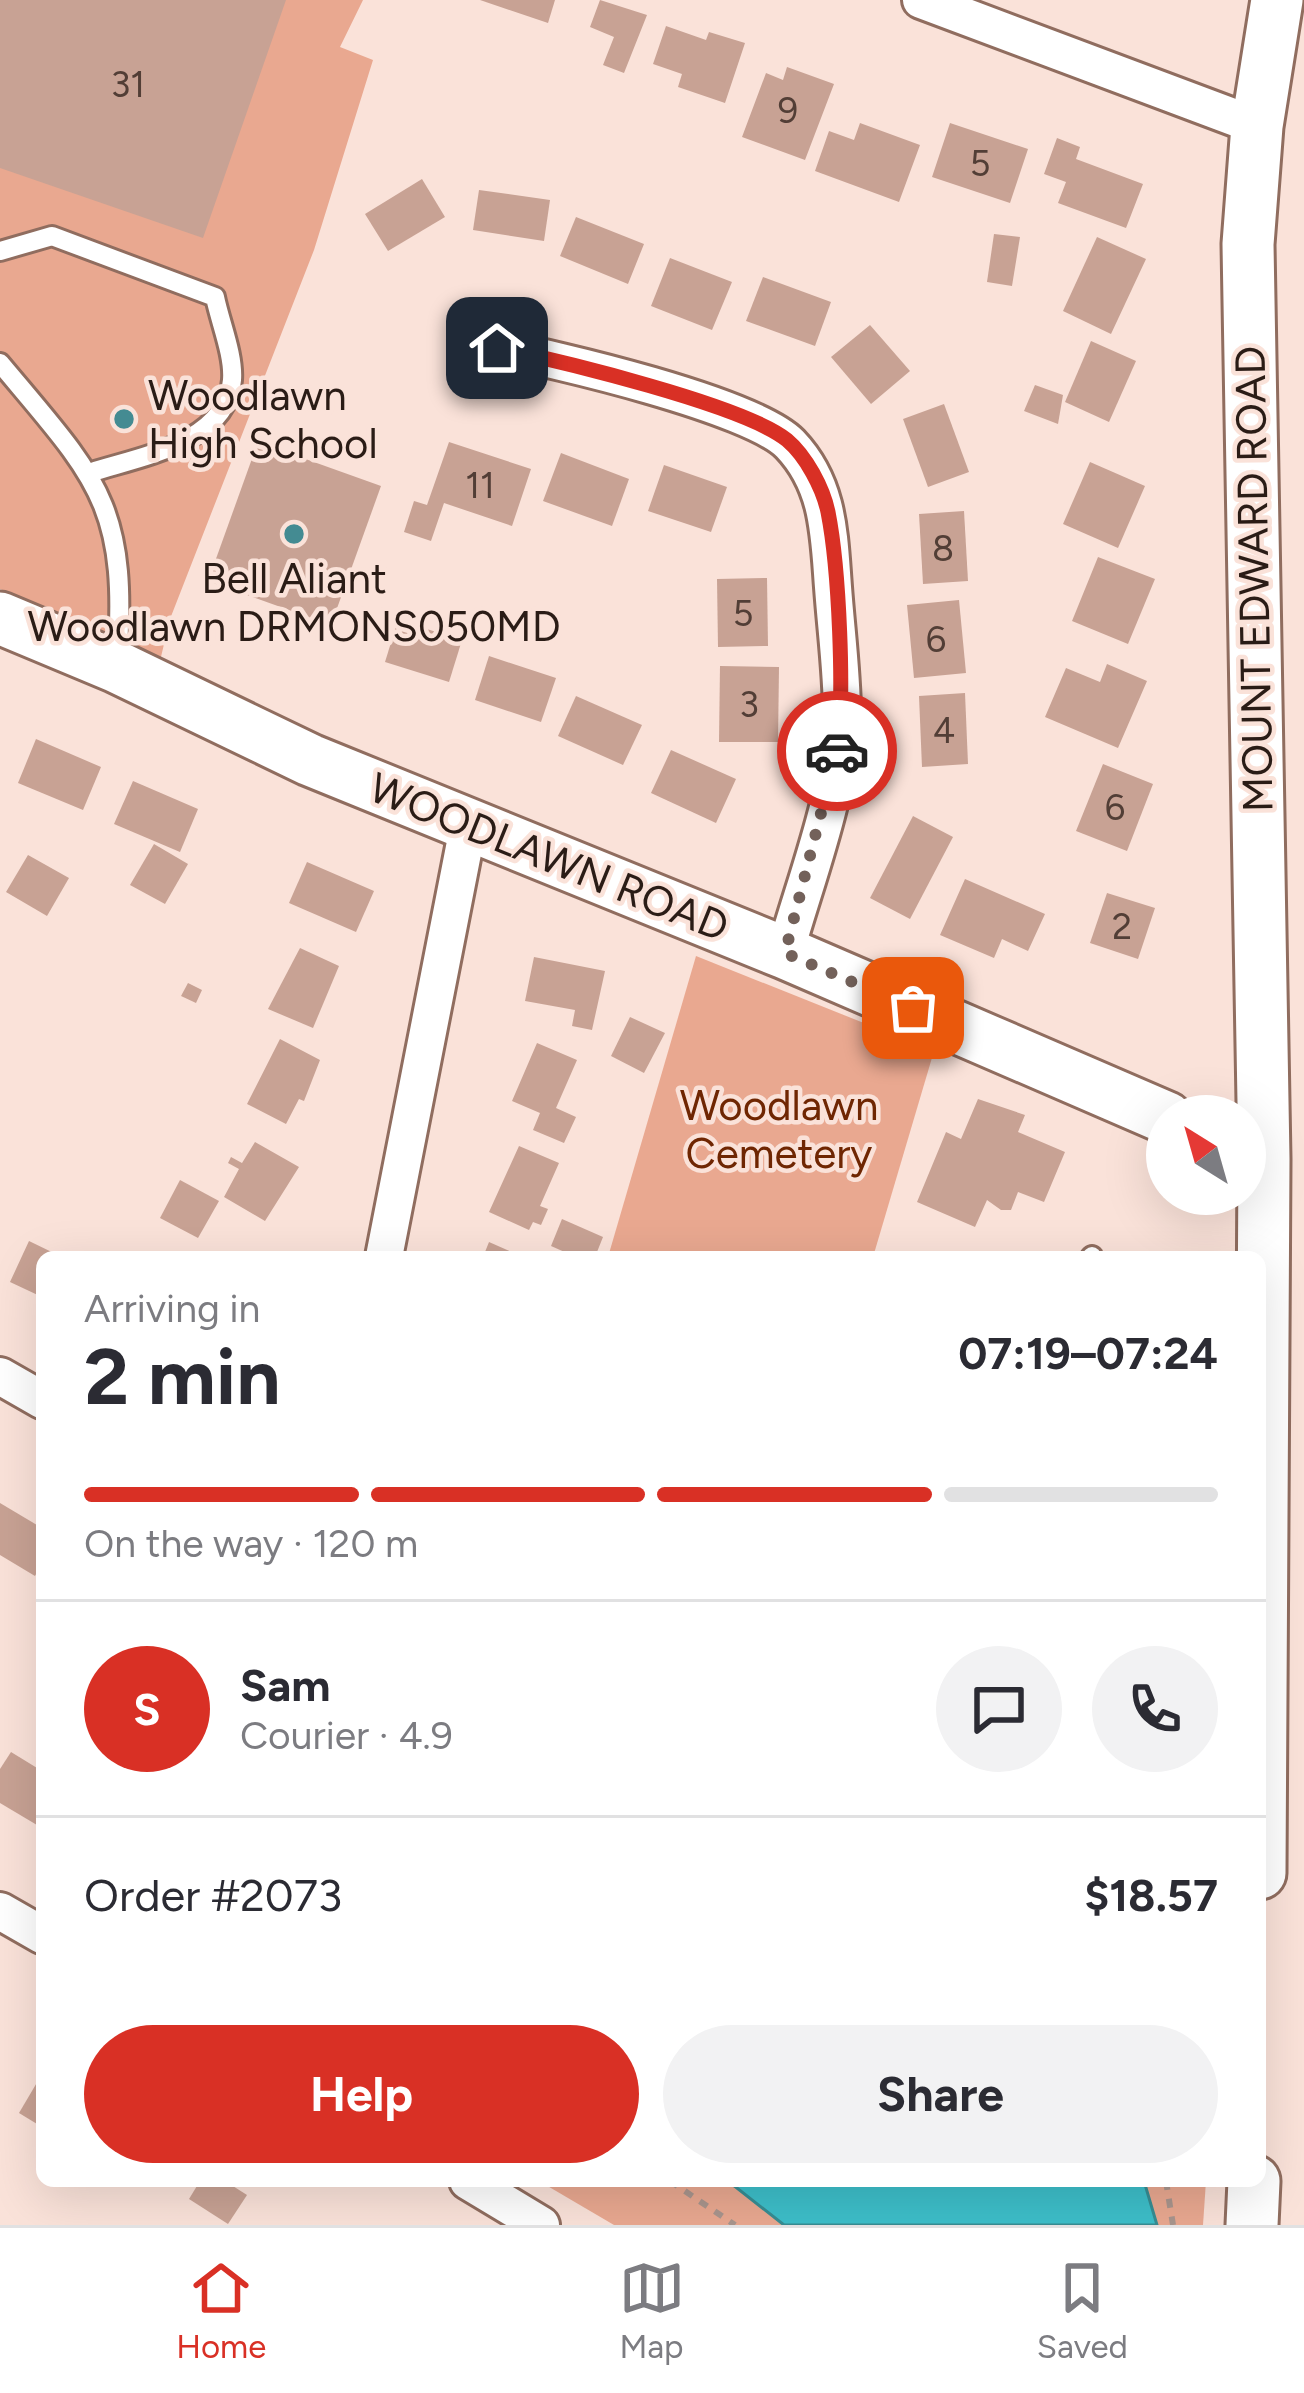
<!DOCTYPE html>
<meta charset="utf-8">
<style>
body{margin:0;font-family:Figtree,sans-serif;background:#f2f2f3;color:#2b2b33;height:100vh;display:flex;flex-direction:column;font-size:45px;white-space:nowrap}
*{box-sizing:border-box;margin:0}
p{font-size:39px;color:#7c7c81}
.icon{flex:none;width:66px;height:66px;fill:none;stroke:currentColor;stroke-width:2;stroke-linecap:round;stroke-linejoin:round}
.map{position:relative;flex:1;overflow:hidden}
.details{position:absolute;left:36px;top:1251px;width:1230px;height:936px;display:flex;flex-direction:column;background:#fff;border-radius:18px;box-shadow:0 12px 48px #0002}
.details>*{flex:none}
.needle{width:78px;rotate:323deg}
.tools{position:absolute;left:1146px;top:1095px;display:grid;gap:24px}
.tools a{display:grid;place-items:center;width:120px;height:120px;border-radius:50%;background:#fff;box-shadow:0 12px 48px #0002;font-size:60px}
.pin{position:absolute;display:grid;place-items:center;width:102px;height:102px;color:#fff;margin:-51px;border-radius:24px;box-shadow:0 6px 18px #0006}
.courier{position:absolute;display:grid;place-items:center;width:120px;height:120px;margin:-60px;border:9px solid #d93025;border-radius:50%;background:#fff;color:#222;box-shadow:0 3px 15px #0007}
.summary em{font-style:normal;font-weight:700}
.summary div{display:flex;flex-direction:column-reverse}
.summary{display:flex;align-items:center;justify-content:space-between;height:204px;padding:0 48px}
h1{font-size:78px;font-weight:700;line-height:90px}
.bar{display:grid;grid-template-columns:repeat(4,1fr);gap:18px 12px;align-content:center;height:144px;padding:0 48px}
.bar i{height:15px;border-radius:9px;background:#e1e1e2}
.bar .selected{background:#d93025}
.bar p{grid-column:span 4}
.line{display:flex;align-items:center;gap:30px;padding:0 48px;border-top:3px solid #e1e1e2}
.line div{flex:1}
.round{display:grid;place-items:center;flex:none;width:126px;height:126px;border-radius:63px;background:#f2f2f3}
.button{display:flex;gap:24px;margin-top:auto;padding:24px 48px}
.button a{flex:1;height:138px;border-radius:72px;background:#d93025;color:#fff;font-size:48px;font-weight:700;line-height:138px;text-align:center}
.button a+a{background:#f2f2f3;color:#2b2b33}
.tab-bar{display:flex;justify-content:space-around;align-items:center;height:168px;border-top:3px solid #e1e1e2;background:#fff;font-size:33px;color:#7c7c81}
.tab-bar a{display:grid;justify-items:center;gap:6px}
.tab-bar .selected{color:#d93025}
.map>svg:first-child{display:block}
</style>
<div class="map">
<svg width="1304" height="2225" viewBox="0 0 1304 2225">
<rect width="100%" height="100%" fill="#fae2d9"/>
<g fill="#e9a890">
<polygon points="0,0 363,0 340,47 373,60 314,250 170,619 160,661 0,589"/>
<polygon points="696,956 934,1051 873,1257 608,1257"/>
<polygon points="539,2181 728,2181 784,2225 614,2225"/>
<polygon points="1144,2181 1206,2181 1203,2225 1157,2225"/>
</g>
<polygon fill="#3dbec9" stroke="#378d93" stroke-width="3" points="728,2181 1144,2181 1157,2225 784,2225"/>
<g fill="#c8a294">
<polygon points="0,0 286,0 203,238 0,168"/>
<polygon points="480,0 555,0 548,23"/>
<polygon points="600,0 647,15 624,73 603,65 614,37 590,27"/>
<polygon points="666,26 706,40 709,32 745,43 725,103 678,87 682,74 653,64"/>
<polygon points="787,67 834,84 805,160 742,137 766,73 783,80"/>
<polygon points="860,123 920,145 899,202 815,171 829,131 854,140"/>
<polygon points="950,123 1028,149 1010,203 932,177"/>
<polygon points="1057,138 1080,147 1076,159 1143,184 1126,228 1058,203 1066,182 1044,174"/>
<polygon points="422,179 445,217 388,251 365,214"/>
<polygon points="479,190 550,200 544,241 473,230"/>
<polygon points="576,217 644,244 628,284 560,256"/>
<polygon points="994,234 1020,237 1012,286 987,282"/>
<polygon points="1097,237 1146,259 1111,334 1063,311"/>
<polygon points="670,258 732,282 712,330 651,306"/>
<polygon points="763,277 831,302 815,346 746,321"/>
<polygon points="870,325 910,371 871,404 831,357"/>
<polygon points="1091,341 1136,361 1109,422 1065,402"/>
<polygon points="1035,385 1063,395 1058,424 1024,411"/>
<polygon points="944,404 969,472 928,487 903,419"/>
<polygon points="258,442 381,486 331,625 208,581"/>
<polygon points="449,442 531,469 512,526 444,503 431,541 404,532 414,501 427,505"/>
<polygon points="561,453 629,479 612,526 543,501"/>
<polygon points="1090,462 1145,486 1118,548 1063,524"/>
<polygon points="664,465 727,487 711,532 648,511"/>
<polygon points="964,511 968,581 923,584 919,514"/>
<polygon points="1098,557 1155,579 1128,644 1072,621"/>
<polygon points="767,578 768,646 718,647 717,579"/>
<polygon points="959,600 966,673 914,678 907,605"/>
<polygon points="398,620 462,640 449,682 385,662"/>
<polygon points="489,656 556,678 541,722 475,700"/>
<polygon points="1107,664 1147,681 1118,748 1045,717 1066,668 1100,682"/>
<polygon points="720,666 779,667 778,742 719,742"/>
<polygon points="965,693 968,764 922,767 919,696"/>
<polygon points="576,696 642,725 623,765 558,736"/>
<polygon points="36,739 101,767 83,810 18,783"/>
<polygon points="671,750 736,779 716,823 651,793"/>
<polygon points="1103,764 1153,784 1127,851 1076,831"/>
<polygon points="133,781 198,809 180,852 114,824"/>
<polygon points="913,816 953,837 910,919 870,898"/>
<polygon points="154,844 188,864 165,904 130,885"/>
<polygon points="28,855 69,878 47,916 6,892"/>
<polygon points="307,862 374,891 356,932 289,903"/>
<polygon points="965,879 1045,914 1028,951 1002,939 994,958 940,935"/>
<polygon points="1107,893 1155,908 1138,959 1090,943"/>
<polygon points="300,948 339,966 313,1028 268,1009"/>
<polygon points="534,957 605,971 592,1030 572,1026 575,1010 525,1001"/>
<polygon points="188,983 202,990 196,1003 181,996"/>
<polygon points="630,1017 665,1033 644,1073 611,1056"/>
<polygon points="280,1039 320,1060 304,1101 299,1099 286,1124 247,1104"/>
<polygon points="537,1043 577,1060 556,1108 576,1117 564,1143 533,1130 540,1113 512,1101"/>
<polygon points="978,1099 1025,1115 1018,1132 1065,1152 1044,1202 1018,1192 1011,1210 1001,1210 987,1200 975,1227 917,1202 946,1132 961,1139"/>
<polygon points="255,1142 299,1167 265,1221 224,1197 239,1169 228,1163 231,1157 242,1163"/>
<polygon points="519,1146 559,1163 540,1206 548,1209 541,1225 533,1222 529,1230 489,1212"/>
<polygon points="180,1180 219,1201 198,1238 160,1218"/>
<polygon points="562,1219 603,1237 595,1257 576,1257 551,1246"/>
<polygon points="29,1241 62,1257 42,1257 42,1297 10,1282"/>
<polygon points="489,1242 523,1257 483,1257"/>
<polygon points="0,1503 42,1528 42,1564 35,1576 0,1555"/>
<polygon points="11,1752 42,1771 42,1828 0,1803 0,1769"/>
<polygon points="42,2074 42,2127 19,2113"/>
<polygon points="200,2181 225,2181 247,2195 228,2224 189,2199"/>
</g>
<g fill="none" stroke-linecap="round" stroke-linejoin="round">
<g stroke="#906d5f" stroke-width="24">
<g id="lane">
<path d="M 0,251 L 52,236 L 215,297 C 220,322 234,355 232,380 C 227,443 139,457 92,472"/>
<path d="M 0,363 C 96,478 129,503 117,662"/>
<polyline points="1091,1257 1092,1256"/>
</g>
</g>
<g stroke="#906d5f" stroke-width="42">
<g id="street">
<polyline points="921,0 1257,126"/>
<path d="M 497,348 C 555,359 752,405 790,444 C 829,485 829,534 833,587 C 836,629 842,673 842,715 C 840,794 806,878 785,953"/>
<polyline points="384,1257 469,822"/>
<polyline points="0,1376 42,1400"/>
<polyline points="0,1911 42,1935"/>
<polyline points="468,2181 541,2225"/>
</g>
</g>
<g stroke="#906d5f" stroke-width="57">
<g id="secondary">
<polyline points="0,618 117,667 310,760 785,953 1167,1118"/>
<polyline points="1260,1873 1264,1159 1248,244 1257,126 1277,0"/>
<polyline points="1252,2225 1254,2181"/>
</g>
</g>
<g stroke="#a9958d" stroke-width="6" stroke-dasharray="9 9" stroke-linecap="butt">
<polyline points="670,2181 735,2225"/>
<polyline points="1166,2181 1173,2225"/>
</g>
<use href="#lane" stroke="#fff" stroke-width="18"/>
<use href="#street" stroke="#fff" stroke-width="36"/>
<use href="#secondary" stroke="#fff" stroke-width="51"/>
</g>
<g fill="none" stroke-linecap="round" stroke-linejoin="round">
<polyline stroke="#73615a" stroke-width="12" stroke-dasharray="0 21.6" points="837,751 785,953 913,1008"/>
<path stroke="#d93025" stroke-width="15" d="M 497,348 C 557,360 744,405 787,440 C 806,456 823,488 828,512 C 839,568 845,695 837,751"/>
</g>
<g fill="#448b92" stroke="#fae2d9" stroke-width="4.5">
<circle cx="124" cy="419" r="12"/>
<circle cx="294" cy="534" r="12"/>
</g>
<g text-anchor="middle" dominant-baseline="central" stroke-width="9" stroke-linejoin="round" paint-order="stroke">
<g font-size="36" fill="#523e36">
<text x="128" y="84">31</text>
<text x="788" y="110">9</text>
<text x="980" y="163">5</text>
<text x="480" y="485">11</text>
<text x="943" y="548">8</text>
<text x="743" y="613">5</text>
<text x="936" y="639">6</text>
<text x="749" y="704">3</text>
<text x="944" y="730">4</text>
<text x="1115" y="807">6</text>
<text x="1122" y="926">2</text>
</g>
<g font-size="42" fill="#2a1c16" stroke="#fae2d9" text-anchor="start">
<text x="148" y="395">Woodlawn<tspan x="148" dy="48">High School</tspan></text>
<text x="294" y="578" text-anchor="middle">Bell Aliant<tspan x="294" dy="48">Woodlawn DRMONS050MD</tspan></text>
</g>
<g font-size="42" fill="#2a1c16" stroke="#fae2d9">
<text transform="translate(1254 579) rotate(-91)">MOUNT EDWARD ROAD</text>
<text transform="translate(549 857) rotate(22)">WOODLAWN ROAD</text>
</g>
<g font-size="42" fill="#6f2602" stroke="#fae2d9">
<text x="779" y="1105">Woodlawn<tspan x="779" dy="48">Cemetery</tspan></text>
</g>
</g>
</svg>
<div class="tools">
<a><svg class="needle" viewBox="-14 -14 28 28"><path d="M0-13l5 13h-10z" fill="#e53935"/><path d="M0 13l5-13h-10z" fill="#7c7c81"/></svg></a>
</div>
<div class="pin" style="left:913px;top:1008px;background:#ea580c"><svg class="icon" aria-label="bag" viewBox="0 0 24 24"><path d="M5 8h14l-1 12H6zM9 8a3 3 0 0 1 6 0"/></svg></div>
<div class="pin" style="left:497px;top:348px;background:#1f2937"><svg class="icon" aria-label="home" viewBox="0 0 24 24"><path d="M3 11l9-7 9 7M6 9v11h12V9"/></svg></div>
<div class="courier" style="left:837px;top:751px"><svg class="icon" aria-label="car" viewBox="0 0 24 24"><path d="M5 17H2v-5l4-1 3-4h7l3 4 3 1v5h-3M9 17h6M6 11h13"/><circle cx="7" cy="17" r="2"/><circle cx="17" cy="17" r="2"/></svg></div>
<section class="details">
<div class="summary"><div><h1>2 min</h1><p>Arriving in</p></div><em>07:19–07:24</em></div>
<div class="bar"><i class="selected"></i><i class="selected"></i><i class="selected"></i><i></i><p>On the way · 120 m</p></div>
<div class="line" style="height:216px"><b class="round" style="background:#d93025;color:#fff">S</b><div><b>Sam</b><p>Courier · 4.9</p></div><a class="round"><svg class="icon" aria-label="chat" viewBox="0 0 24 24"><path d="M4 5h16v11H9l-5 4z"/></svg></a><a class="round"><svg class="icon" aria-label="phone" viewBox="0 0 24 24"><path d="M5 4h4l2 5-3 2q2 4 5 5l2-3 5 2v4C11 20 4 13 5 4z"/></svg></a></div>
<div class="line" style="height:156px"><div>Order #2073</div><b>$18.57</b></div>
<div class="button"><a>Help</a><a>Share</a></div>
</section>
</div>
<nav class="tab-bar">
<a class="selected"><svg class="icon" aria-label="home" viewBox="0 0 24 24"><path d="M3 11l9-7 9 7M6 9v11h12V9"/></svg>Home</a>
<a><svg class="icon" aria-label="map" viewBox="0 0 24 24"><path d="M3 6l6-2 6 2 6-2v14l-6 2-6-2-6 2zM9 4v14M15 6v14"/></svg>Map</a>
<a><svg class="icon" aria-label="saved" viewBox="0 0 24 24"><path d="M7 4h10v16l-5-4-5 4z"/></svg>Saved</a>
</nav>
